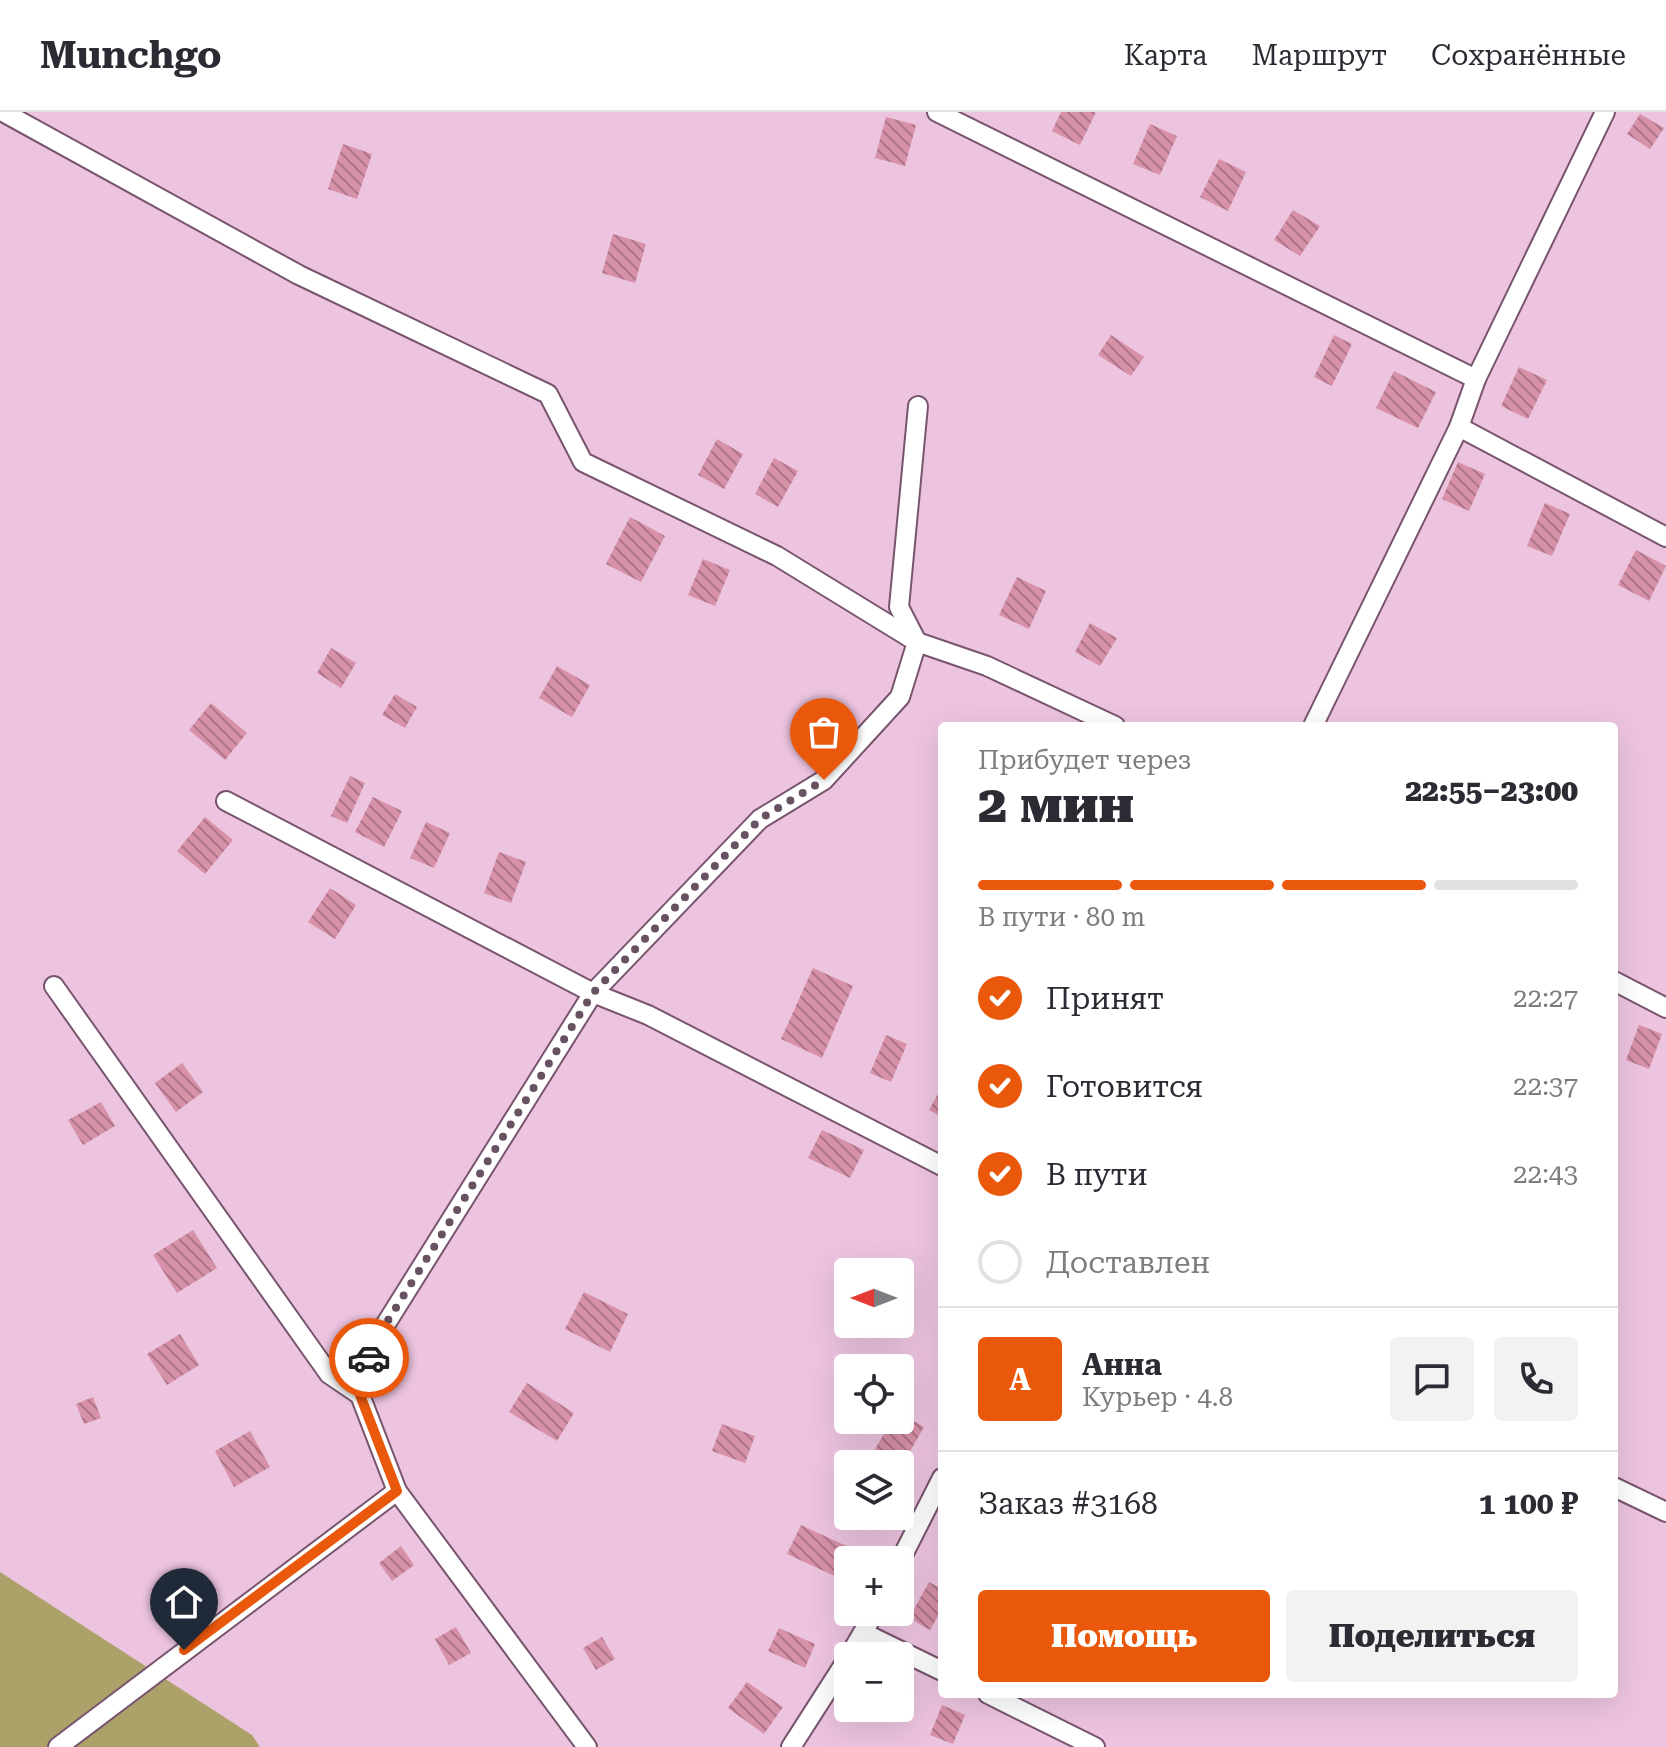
<!DOCTYPE html>
<html lang="ru">
<meta charset="utf-8">
<style>
body{margin:0;font-family:"Roboto Serif",serif;background:#f2f2f3;color:#2b2b33;height:100vh;display:flex;flex-direction:column;font-size:30px;white-space:nowrap}
*{box-sizing:border-box;margin:0}
p{font-size:26px;color:#7c7c81}
.icon{flex:none;width:44px;height:44px;fill:none;stroke:currentColor;stroke-width:2;stroke-linecap:round;stroke-linejoin:round}
.map{position:relative;flex:1;overflow:hidden}
.panel{position:absolute;left:938px;top:610px;width:680px;height:976px;display:flex;flex-direction:column;background:#fff;border-radius:8px;box-shadow:0 8px 32px #0002}
.panel>*{flex:none}
.needle{width:52px;rotate:270deg}
.controls{position:absolute;left:834px;top:1146px;display:grid;gap:16px}
.controls a{display:grid;place-items:center;width:80px;height:80px;border-radius:8px;background:#fff;box-shadow:0 8px 32px #0002;font-size:40px}
.pin{position:absolute;display:grid;place-items:center;width:68px;height:68px;color:#fff;margin:-82px -34px;border-radius:50% 50% 50% 0;rotate:-45deg;box-shadow:0 0 8px #0007}
.pin .icon{rotate:45deg}
.courier{position:absolute;display:grid;place-items:center;width:80px;height:80px;margin:-40px;border:6px solid #ea580c;border-radius:50%;background:#fff;color:#222;box-shadow:0 2px 10px #0007}
.summary em{font-style:normal;font-weight:800}
.summary div{display:flex;flex-direction:column-reverse}
.summary{display:flex;align-items:center;justify-content:space-between;height:136px;padding:0 40px}
h1{font-size:52px;font-weight:800;line-height:60px}
.bar{display:grid;grid-template-columns:repeat(4,1fr);gap:12px 8px;align-content:center;height:96px;padding:0 40px}
.bar i{height:10px;border-radius:6px;background:#e1e1e2}
.bar .active{background:#ea580c}
.bar p{grid-column:span 4}
.line{display:flex;align-items:center;gap:20px;padding:0 40px;border-top:2px solid #e1e1e2}
.line div{flex:1}
.round{display:grid;place-items:center;flex:none;width:84px;height:84px;border-radius:8px;background:#f2f2f3}
ol{padding:0 40px;list-style:none}
li{display:flex;align-items:center;gap:24px;height:88px}
li p{margin-inline-start:auto}
li .icon{padding:8px;border-radius:50%;background:#ea580c;color:#fff;stroke-width:4}
li:last-child{color:#7c7c81}
li i{width:44px;height:44px;border:4px solid #e1e1e2;border-radius:50%}
.button{display:flex;gap:16px;margin-top:auto;padding:16px 40px}
.button a{flex:1;height:92px;border-radius:8px;background:#ea580c;color:#fff;font-size:32px;font-weight:800;line-height:92px;text-align:center}
.button a+a{background:#f2f2f3;color:#2b2b33}
header{display:flex;align-items:center;gap:48px;box-sizing:border-box;height:112px;padding:0 40px;background:#fff;border-bottom:2px solid #e1e1e2}
header strong{font-size:38px}
nav{display:flex;gap:44px;margin-inline-start:auto;font-size:28px}
.map>svg:first-child{display:block}
</style>
<header>
<strong>Munchgo</strong>
<nav><a>Карта</a><a>Маршрут</a><a>Сохранённые</a></nav>
</header>
<div class="map">
<svg width="1666" height="1635" viewBox="0 0 1666 1635">
<defs>
<pattern id="building-back-hatch" width="6" height="6" patternUnits="userSpaceOnUse" patternTransform="scale(2)"><rect width="6" height="6" fill="#d791a8"/><path d="M-1 5l2 2M0 0l6 6M5-1l2 2" fill="none" stroke="#ae7588"/></pattern>
</defs>
<rect width="100%" height="100%" fill="#edc4e0"/>
<polygon fill="#aca169" points="0,1460 252,1623 260,1635 0,1635"/>
<g fill="url(#building-back-hatch)">
<polygon points="1061,0 1096,0 1080,33 1052,19"/>
<polygon points="1640,2 1664,16 1650,37 1627,22"/>
<polygon points="886,5 916,13 905,54 875,46"/>
<polygon points="1150,12 1177,24 1160,63 1133,52"/>
<polygon points="343,32 372,42 357,87 328,77"/>
<polygon points="1219,47 1246,60 1228,99 1200,85"/>
<polygon points="1293,98 1320,114 1300,144 1274,128"/>
<polygon points="613,122 646,132 635,171 602,161"/>
<polygon points="1111,223 1144,245 1131,264 1098,243"/>
<polygon points="1334,223 1352,232 1332,274 1314,265"/>
<polygon points="1519,255 1547,268 1528,307 1501,294"/>
<polygon points="1394,259 1436,280 1418,316 1376,296"/>
<polygon points="717,327 743,342 724,377 698,363"/>
<polygon points="774,346 798,359 778,395 755,382"/>
<polygon points="1458,350 1485,362 1469,399 1442,387"/>
<polygon points="1545,391 1570,402 1552,444 1527,434"/>
<polygon points="630,405 665,424 641,470 606,452"/>
<polygon points="1636,438 1666,454 1649,489 1618,473"/>
<polygon points="703,447 730,458 715,494 688,483"/>
<polygon points="1017,465 1046,479 1029,517 999,503"/>
<polygon points="1090,511 1117,526 1100,554 1075,540"/>
<polygon points="331,536 356,551 341,576 317,561"/>
<polygon points="557,554 590,573 572,605 539,586"/>
<polygon points="395,582 417,595 405,616 382,603"/>
<polygon points="211,591 247,621 225,648 189,618"/>
<polygon points="350,664 365,671 347,711 331,704"/>
<polygon points="373,685 402,699 384,735 355,720"/>
<polygon points="205,705 233,728 205,762 177,739"/>
<polygon points="426,710 450,721 434,756 410,746"/>
<polygon points="499,740 526,750 511,791 484,781"/>
<polygon points="330,776 356,793 335,827 308,810"/>
<polygon points="813,856 853,874 822,946 781,927"/>
<polygon points="1639,913 1662,922 1649,957 1626,948"/>
<polygon points="886,923 907,932 891,970 870,961"/>
<polygon points="182,951 203,980 176,1000 155,971"/>
<polygon points="939,980 942,982 942,1005 929,998"/>
<polygon points="101,990 115,1014 83,1033 68,1008"/>
<polygon points="822,1018 864,1038 850,1066 808,1046"/>
<polygon points="193,1118 217,1156 177,1181 153,1143"/>
<polygon points="584,1180 628,1202 610,1240 565,1217"/>
<polygon points="180,1222 199,1253 167,1273 147,1242"/>
<polygon points="527,1271 574,1301 557,1329 509,1300"/>
<polygon points="93,1285 101,1306 84,1312 76,1292"/>
<polygon points="900,1301 924,1315 902,1353 875,1337 892,1308 900,1308"/>
<polygon points="722,1312 755,1324 745,1351 712,1339"/>
<polygon points="250,1319 270,1355 234,1375 215,1339"/>
<polygon points="801,1413 855,1438 841,1467 787,1442"/>
<polygon points="401,1434 414,1453 392,1469 379,1451"/>
<polygon points="929,1470 942,1477 942,1497 930,1518 909,1506"/>
<polygon points="456,1515 471,1541 449,1553 435,1527"/>
<polygon points="779,1516 815,1532 805,1556 768,1539"/>
<polygon points="602,1525 615,1547 596,1558 583,1536"/>
<polygon points="747,1570 783,1595 764,1622 728,1596"/>
<polygon points="942,1593 965,1603 953,1632 930,1623"/>
</g>
<g fill="none" stroke-linecap="round" stroke-linejoin="round">
<g stroke="#78556e" stroke-width="22">
<g id="lane">
<polyline points="3,0 299,163 548,282 583,350 777,444 917,530 987,554 1115,614"/>
<polyline points="937,0 1476,267"/>
<polyline points="1459,315 1666,425"/>
<polyline points="1313,614 1459,315 1476,267 1605,0"/>
<polyline points="226,689 593,881 648,903 942,1054"/>
<polyline points="1614,869 1666,896"/>
<polyline points="54,874 329,1262 360,1283 397,1379 587,1635"/>
<polyline points="360,1283 372,1234 593,881 760,707 824,668 900,585 917,530 899,495 918,294"/>
<polyline points="1614,1375 1666,1400"/>
<polyline points="900,1449 942,1366"/>
<polyline points="864,1521 942,1559"/>
<polyline points="849,1544 875,1500"/>
<polyline points="988,1582 1095,1635"/>
<polyline points="58,1635 397,1379"/>
<polyline points="791,1635 848,1546"/>
</g>
</g>
<use href="#lane" stroke="#fff" stroke-width="18"/>
</g>
<g fill="none" stroke-linecap="round" stroke-linejoin="round">
<polyline stroke="#685161" stroke-width="8" stroke-dasharray="0 14.4" points="369,1246 372,1234 593,881 760,707 824,668"/>
<polyline stroke="#ea580c" stroke-width="10" points="184,1538 397,1379 360,1283 369,1246"/>
</g>
</svg>
<div class="controls">
<a><svg class="needle" viewBox="-14 -14 28 28"><path d="M0-13l5 13h-10z" fill="#e53935"/><path d="M0 13l5-13h-10z" fill="#7c7c81"/></svg></a>
<a><svg class="icon" aria-label="locate" viewBox="0 0 24 24"><circle cx="12" cy="12" r="6"/><path d="M12 2v4M12 18v4M2 12h4M18 12h4"/></svg></a>
<a><svg class="icon" aria-label="layers" viewBox="0 0 24 24"><path d="M12 4l9 5-9 5-9-5zM3 14l9 5 9-5"/></svg></a>
<a>+</a>
<a>−</a>
</div>
<div class="pin" style="left:824px;top:668px;background:#ea580c"><svg class="icon" aria-label="bag" viewBox="0 0 24 24"><path d="M5 8h14l-1 12H6zM9 8a3 3 0 0 1 6 0"/></svg></div>
<div class="pin" style="left:184px;top:1538px;background:#1f2937"><svg class="icon" aria-label="home" viewBox="0 0 24 24"><path d="M3 11l9-7 9 7M6 9v11h12V9"/></svg></div>
<div class="courier" style="left:369px;top:1246px"><svg class="icon" aria-label="car" viewBox="0 0 24 24"><path d="M5 17H2v-5l4-1 3-4h7l3 4 3 1v5h-3M9 17h6M6 11h13"/><circle cx="7" cy="17" r="2"/><circle cx="17" cy="17" r="2"/></svg></div>
<section class="panel">
<div class="summary"><div><h1>2 мин</h1><p>Прибудет через</p></div><em>22:55–23:00</em></div>
<div class="bar"><i class="active"></i><i class="active"></i><i class="active"></i><i></i><p>В пути · 80 m</p></div>
<ol>
<li><svg class="icon" aria-label="check" viewBox="0 0 24 24"><path d="M5 12l5 5 9-10"/></svg>Принят<p>22:27</p></li>
<li><svg class="icon" aria-label="check" viewBox="0 0 24 24"><path d="M5 12l5 5 9-10"/></svg>Готовится<p>22:37</p></li>
<li><svg class="icon" aria-label="check" viewBox="0 0 24 24"><path d="M5 12l5 5 9-10"/></svg>В пути<p>22:43</p></li>
<li><i></i>Доставлен</li>
</ol>
<div class="line" style="height:144px"><b class="round" style="background:#ea580c;color:#fff">А</b><div><b>Анна</b><p>Курьер · 4.8</p></div><a class="round"><svg class="icon" aria-label="chat" viewBox="0 0 24 24"><path d="M4 5h16v11H9l-5 4z"/></svg></a><a class="round"><svg class="icon" aria-label="phone" viewBox="0 0 24 24"><path d="M5 4h4l2 5-3 2q2 4 5 5l2-3 5 2v4C11 20 4 13 5 4z"/></svg></a></div>
<div class="line" style="height:104px"><div>Заказ #3168</div><b>1 100 ₽</b></div>
<div class="button"><a>Помощь</a><a>Поделиться</a></div>
</section>
</div>
